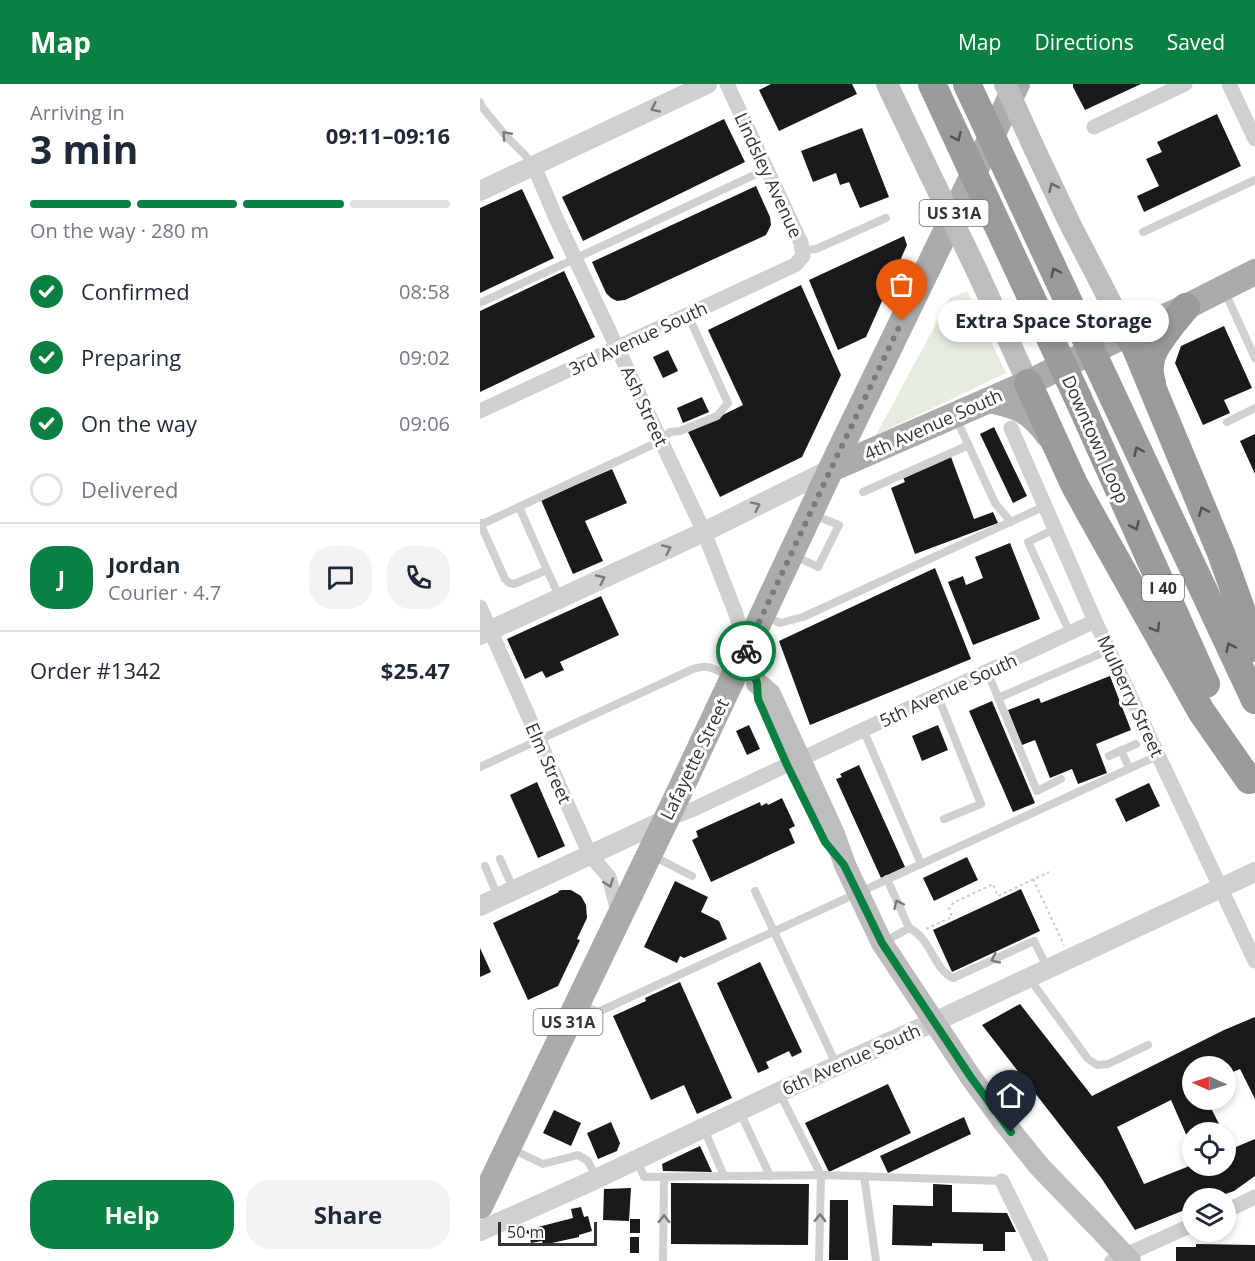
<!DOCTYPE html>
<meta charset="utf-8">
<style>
body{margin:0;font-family:"Open Sans",sans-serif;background:#f2f2f3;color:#1f2937;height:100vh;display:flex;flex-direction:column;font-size:22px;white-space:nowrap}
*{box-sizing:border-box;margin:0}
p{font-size:20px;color:#747a83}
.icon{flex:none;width:33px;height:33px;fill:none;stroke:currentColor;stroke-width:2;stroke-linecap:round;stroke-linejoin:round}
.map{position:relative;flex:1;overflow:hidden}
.drawer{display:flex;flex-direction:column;background:#fff;width:480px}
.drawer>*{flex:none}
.needle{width:39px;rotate:273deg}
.tools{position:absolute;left:702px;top:972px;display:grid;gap:12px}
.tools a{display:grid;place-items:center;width:54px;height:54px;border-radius:50%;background:#fff;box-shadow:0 3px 9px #0003;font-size:30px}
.scale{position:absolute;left:18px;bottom:15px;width:99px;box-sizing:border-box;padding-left:6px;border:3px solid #333;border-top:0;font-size:16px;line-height:21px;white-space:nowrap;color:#333;-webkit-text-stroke:4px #fff;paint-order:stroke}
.pin{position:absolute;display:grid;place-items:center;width:51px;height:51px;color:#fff;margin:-62px -26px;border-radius:50% 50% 50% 0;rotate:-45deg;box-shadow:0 0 6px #0007}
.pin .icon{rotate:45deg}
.courier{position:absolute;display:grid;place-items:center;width:60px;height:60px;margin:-30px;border:4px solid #0b8043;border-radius:50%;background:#fff;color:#222;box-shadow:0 2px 8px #0007}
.bubble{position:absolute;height:42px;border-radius:21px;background:#fff;box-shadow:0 3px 9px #0003;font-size:20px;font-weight:700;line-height:42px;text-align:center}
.headline em{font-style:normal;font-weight:700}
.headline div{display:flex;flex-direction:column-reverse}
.headline{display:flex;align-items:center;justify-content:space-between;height:102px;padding:0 30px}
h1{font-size:39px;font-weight:700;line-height:45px}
.bar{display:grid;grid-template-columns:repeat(4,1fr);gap:9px 6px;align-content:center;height:72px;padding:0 30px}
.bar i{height:8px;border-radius:4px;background:#e0e1e3}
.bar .selected{background:#0b8043}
.bar p{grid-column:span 4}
.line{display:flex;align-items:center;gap:15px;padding:0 30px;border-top:2px solid #e0e1e3}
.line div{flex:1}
.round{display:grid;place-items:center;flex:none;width:63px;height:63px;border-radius:24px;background:#f2f2f3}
ol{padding:0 30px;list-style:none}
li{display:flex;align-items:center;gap:18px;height:66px}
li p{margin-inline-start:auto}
li .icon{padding:6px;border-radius:50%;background:#0b8043;color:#fff;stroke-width:4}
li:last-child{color:#747a83}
li i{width:33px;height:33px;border:3px solid #e0e1e3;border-radius:50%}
.cta{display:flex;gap:12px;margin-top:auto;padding:12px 30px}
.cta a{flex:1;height:69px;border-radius:24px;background:#0b8043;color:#fff;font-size:24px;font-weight:700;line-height:69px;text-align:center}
.cta a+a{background:#f2f2f3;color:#1f2937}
header{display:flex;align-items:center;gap:36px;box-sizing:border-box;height:84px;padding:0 30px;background:#0b8043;color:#fff}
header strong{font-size:28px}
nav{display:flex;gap:33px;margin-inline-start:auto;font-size:21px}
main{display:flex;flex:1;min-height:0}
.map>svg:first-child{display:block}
</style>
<header>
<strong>Map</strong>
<nav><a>Map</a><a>Directions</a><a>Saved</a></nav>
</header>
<main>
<section class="drawer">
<div class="headline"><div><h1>3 min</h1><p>Arriving in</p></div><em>09:11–09:16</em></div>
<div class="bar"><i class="selected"></i><i class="selected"></i><i class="selected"></i><i></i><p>On the way · 280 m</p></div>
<ol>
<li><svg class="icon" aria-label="check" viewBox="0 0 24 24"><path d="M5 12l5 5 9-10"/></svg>Confirmed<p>08:58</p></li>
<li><svg class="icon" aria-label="check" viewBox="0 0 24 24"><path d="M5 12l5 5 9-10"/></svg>Preparing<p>09:02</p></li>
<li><svg class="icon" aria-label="check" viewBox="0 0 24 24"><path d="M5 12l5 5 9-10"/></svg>On the way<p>09:06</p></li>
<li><i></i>Delivered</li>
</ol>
<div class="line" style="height:108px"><b class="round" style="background:#0b8043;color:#fff">J</b><div><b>Jordan</b><p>Courier · 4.7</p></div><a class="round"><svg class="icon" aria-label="chat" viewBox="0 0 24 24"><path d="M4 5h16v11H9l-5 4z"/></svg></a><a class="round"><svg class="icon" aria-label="phone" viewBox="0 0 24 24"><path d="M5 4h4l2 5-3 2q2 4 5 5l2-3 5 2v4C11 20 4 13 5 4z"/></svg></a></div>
<div class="line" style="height:78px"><div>Order #1342</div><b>$25.47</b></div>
<div class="cta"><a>Help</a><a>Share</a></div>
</section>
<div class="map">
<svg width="775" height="1177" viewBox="0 0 775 1177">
<rect width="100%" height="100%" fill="#fff"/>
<polygon fill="#e6ecdf" points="487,207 526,289 396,351 470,214"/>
<g fill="#1a1a1a">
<polygon points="291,0 372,0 377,10 299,47 279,6"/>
<polygon points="593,0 661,0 605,26 593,3"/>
<polygon points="737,30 761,82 664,128 657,112 679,102 666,75 682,68 677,58"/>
<polygon points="244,35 265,78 103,157 82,113"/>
<polygon points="382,44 409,113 380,124 369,98 360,101 356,89 333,98 321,67"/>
<polygon points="276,102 290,133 291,141 286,151 145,216 137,217 131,214 126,209 112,178"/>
<polygon points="42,105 74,174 0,209 0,124"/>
<polygon points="424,152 427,161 386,253 358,266 329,196"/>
<polygon points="84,187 115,253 0,308 0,227"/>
<polygon points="321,201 361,291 322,373 240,413 208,348 263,321 228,246"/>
<polygon points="744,242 772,304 744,316 750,329 723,341 695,279 701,262"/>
<polygon points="188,266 198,287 183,294 173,273"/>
<polygon points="222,313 229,328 203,339 197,324"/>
<polygon points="514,343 547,412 533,419 500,350"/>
<polygon points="775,350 775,390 760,357"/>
<polygon points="471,373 494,435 513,428 518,439 435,470 411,404 425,398 422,391"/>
<polygon points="132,385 147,419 105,437 123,477 93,490 61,416"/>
<polygon points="530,459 560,535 493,561 468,498 483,492 486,501 503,494 495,473"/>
<polygon points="455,484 491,575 330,641 299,557"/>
<polygon points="121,512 139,551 80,578 84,586 66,594 62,587 45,595 27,555"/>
<polygon points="630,592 651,646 616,660 627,689 598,700 592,685 570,694 555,656 542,661 528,626 559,614 561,619"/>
<polygon points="512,617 555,719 533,728 489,627"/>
<polygon points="269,641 280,665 267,671 256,647"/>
<polygon points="458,641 468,666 442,677 432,652"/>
<polygon points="379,681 425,783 401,794 356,695 362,693 360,690"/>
<polygon points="57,698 85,762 58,774 30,711"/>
<polygon points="669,699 680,722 646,738 635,715"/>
<polygon points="302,714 315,742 309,745 315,759 231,798 212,756 218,753 216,747 280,718 281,722 287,719 288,721"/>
<polygon points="487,773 498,796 454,817 443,794"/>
<polygon points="195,797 228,813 221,828 239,837 247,855 204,874 200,872 197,879 164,863"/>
<polygon points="541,805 560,847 472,888 453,846"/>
<polygon points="82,806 91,806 101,812 106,821 107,834 97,855 100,856 78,902 48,916 13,839 79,808 78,807"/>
<polygon points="0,864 11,888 0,893"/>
<polygon points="280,878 322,968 312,973 309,967 286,978 289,984 278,989 237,899"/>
<polygon points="200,898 252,1014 217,1030 204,1001 171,1016 133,932 166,917 165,914"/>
<polygon points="540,920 612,1012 744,946 775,933 775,1015 760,985 746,991 746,982 712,982 712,1016 727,1016 743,1048 712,1048 712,1064 691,1016 637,1043 664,1100 712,1081 746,1082 746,1053 751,1065 775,1055 775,1092 754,1107 734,1114 712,1114 712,1123 655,1146 622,1095 502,941"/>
<polygon points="408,1000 431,1049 349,1088 325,1039"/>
<polygon points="74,1026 101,1039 91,1062 63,1049"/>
<polygon points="484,1033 491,1050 408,1089 400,1072"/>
<polygon points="131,1038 140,1059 137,1067 118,1075 107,1049"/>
<polygon points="220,1062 232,1088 183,1087 182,1080"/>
<polygon points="191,1099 329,1100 328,1161 191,1160"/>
<polygon points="453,1100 472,1101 472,1128 527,1129 536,1148 525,1148 525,1167 503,1167 503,1160 452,1159 452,1162 412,1161 413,1121 453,1122"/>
<polygon points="151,1104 149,1137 123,1136 124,1105"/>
<polygon points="350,1116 368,1116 368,1176 349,1176"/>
<polygon points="101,1123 104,1133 108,1132 112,1147 99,1151 99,1153 63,1161 62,1157 51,1159 49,1150 46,1149 47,1146 50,1147 50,1149 58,1147 58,1143 93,1134 91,1125"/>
<rect x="150" y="1135" width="10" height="14"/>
<rect x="150" y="1153" width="9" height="16"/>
<polygon points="716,1160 775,1161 775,1177 696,1177 696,1163 716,1163"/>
</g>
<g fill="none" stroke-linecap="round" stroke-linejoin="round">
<g stroke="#cdcdcd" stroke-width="2" stroke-dasharray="3 3" stroke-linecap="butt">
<polyline points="553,795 584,861"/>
<polyline points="446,845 472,833 469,825 473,819 513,800 518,812 569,788"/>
</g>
<g stroke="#d0d0d0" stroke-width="8">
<polyline points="0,18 2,23 26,52 45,71 53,81"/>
<polyline points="663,148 775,96"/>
<polyline points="322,166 336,165 406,134"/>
<polyline points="743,209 749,217 775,274"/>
<polyline points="0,219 287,85"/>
<polyline points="476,334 515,419 531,438"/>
<polyline points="747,338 775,324"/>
<polyline points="383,408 489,361"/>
<polyline points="0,439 25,495 29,499 34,500 67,486 39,423"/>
<polyline points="0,441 172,361 181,357 190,348 200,347 237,332 248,319 208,231"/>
<polyline points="575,445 548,458 590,549"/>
<polyline points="315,472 338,483 359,441 334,431"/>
<polyline points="67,486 80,514"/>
<polyline points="287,533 300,539 323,533 565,422"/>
<polyline points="507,587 557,707 581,695"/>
<polyline points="457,610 501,720 464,735"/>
<polyline points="518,614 629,566"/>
<polyline points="383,645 441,780"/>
<polyline points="641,666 649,684"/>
<polyline points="629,672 656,660"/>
<path d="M 0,683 L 213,585 C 229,579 236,586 250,593"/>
<polyline points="173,772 212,792"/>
<polyline points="20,775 33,804"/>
<polyline points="5,782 18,813"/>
<polyline points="407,795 429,844"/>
<polyline points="275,807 356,980"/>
<path d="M 404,858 L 429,844 C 451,854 454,886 473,894 L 554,857 L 567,883"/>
<polyline points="549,894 608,975 617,981 628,980 668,961"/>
<polyline points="102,921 118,928 679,671"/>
<polyline points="299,1008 341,1091 339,1177"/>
<polyline points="260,1028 290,1092"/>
<polyline points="224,1045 244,1092"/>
<polyline points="32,1065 63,1080 98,1071 108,1077 116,1093"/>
<polyline points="157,1076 164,1093 343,1091 522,1097"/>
<polyline points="384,1092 396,1177"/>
<polyline points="183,1177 184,1093"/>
</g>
<g stroke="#d0d0d0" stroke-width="15">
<polyline points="749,0 775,55"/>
<polyline points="614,43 705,0"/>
<polyline points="54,82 76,134 224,448 256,530 266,565"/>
<polyline points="0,327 315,181 323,172 321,159 247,0"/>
<polyline points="531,344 615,537 775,877"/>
<polyline points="0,523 110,771 129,793 139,832"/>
<polyline points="321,675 615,537"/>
<polyline points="185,736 214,725 307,681"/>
<polyline points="522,1097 561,1177"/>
<polyline points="746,1127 775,1113"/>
<polyline points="632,1177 712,1141"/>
</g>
<g stroke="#d0d0d0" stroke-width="20">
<polyline points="0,107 227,0"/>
<polyline points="0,551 224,448 351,385"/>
<polyline points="0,822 185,736"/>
<polyline points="0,1147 116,1095 299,1008 454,938 775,788"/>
</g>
<g stroke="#bdbdbd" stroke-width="22">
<polyline points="407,0 449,88"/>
<polyline points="555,66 590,140 647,250"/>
<polyline points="496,185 548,299"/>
<polyline points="277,599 290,610 354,750 365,781 402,859 490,992 522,1036 559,1082 613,1138"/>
</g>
<g stroke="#ababab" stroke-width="26">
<path d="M 509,316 C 538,322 550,326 568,351"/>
<polyline points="351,385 548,299 647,250 706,223 775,188"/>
<polyline points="0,1122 195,717 358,370 537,0"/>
</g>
<g stroke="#9a9a9a" stroke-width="28">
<polyline points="647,250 655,262 741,469 775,564"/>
<polyline points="626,298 775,616"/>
<polyline points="548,299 594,400 611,431 721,627 769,696"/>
<path d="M 672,299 C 670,293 669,283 671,275 C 674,260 696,236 706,223"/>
<polyline points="597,312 726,600"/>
</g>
<g stroke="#bdbdbd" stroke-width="22">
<polyline points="525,0 555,66"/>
<polyline points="449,88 496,185"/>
<polyline points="613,1138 650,1177"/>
</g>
<g stroke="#9a9a9a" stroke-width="28">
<polyline points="452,0 597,312"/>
<polyline points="487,0 626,298"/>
</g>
</g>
<defs><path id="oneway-chevron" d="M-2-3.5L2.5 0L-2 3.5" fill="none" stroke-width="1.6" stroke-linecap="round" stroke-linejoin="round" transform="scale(1.5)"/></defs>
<g stroke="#7a7a7a">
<use href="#oneway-chevron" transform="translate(175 24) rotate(155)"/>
<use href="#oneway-chevron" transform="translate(26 51) rotate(-132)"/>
<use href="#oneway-chevron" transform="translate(276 422) rotate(-26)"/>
<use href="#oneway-chevron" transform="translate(187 465) rotate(-24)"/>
<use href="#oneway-chevron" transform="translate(121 495) rotate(-25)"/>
<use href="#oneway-chevron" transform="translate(129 799) rotate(70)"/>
<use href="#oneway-chevron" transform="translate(418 820) rotate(-115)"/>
<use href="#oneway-chevron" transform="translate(515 875) rotate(155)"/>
<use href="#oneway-chevron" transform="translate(340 1134) rotate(-89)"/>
<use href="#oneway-chevron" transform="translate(184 1135) rotate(-89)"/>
</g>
<g stroke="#525252">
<use href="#oneway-chevron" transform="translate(477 53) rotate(65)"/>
<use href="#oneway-chevron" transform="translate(575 188) rotate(-115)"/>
<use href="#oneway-chevron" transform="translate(658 367) rotate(-115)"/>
<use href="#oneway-chevron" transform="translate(723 427) rotate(-113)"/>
<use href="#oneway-chevron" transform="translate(655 442) rotate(66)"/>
<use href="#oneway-chevron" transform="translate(676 544) rotate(60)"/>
<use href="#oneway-chevron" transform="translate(750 563) rotate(-115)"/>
</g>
<use stroke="#6a6a6a" href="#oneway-chevron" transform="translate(573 103) rotate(-115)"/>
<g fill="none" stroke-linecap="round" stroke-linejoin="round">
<polyline stroke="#7a7a7a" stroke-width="6" stroke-dasharray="0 10.8" points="266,567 266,566 358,370 422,237"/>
<polyline stroke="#0b8043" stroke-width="8" points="266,567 277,599 278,615 307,681 345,758 364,781 402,859 490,992 531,1048"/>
</g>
<g text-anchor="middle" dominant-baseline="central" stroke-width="6" stroke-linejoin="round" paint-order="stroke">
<g fill="#fff" stroke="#707070" stroke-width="1.5">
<rect x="439.5" y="116" width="69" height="26" rx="4.5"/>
<rect x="662" y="491" width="42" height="26" rx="4.5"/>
<rect x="53.5" y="925" width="69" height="26" rx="4.5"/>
</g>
<g font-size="16" font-weight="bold" fill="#333">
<text x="474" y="129">US 31A</text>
<text x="683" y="504">I 40</text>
<text x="88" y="938">US 31A</text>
</g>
<g font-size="18" fill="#333" stroke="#fff">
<text transform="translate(289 91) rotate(65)">Lindsley Avenue</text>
<text transform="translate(158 254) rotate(-25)">3rd Avenue South</text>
<text transform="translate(165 322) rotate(65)">Ash Street</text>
<text transform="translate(453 340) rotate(-24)">4th Avenue South</text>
<text transform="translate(616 355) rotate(66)">Downtown Loop</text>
<text transform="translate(468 606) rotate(-25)">5th Avenue South</text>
<text transform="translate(651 612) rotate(65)">Mulberry Street</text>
<text transform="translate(214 675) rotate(-64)">Lafayette Street</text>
<text transform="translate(69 679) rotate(66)">Elm Street</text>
<text transform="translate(371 975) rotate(-24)">6th Avenue South</text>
</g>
</g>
</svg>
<div class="tools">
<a><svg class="needle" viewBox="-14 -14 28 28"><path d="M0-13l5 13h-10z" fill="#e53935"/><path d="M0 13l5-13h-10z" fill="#747a83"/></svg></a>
<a><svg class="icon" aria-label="locate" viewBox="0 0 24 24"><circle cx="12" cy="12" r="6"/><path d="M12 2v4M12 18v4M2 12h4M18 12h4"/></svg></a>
<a><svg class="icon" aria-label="layers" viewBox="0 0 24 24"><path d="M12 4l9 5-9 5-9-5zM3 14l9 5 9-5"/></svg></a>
</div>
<div class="scale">50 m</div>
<div class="pin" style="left:422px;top:237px;background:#ea580c"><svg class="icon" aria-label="bag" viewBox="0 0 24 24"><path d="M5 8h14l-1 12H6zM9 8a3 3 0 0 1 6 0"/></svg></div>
<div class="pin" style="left:531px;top:1048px;background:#1f2937"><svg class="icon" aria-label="home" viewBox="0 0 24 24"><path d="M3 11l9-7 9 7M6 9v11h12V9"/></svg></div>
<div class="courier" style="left:266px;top:567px"><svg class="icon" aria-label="bike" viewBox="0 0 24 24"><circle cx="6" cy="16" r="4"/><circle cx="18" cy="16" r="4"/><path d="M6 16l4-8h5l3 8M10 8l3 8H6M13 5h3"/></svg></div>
<div class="bubble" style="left:458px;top:216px;width:231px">Extra Space Storage</div>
</div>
</main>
